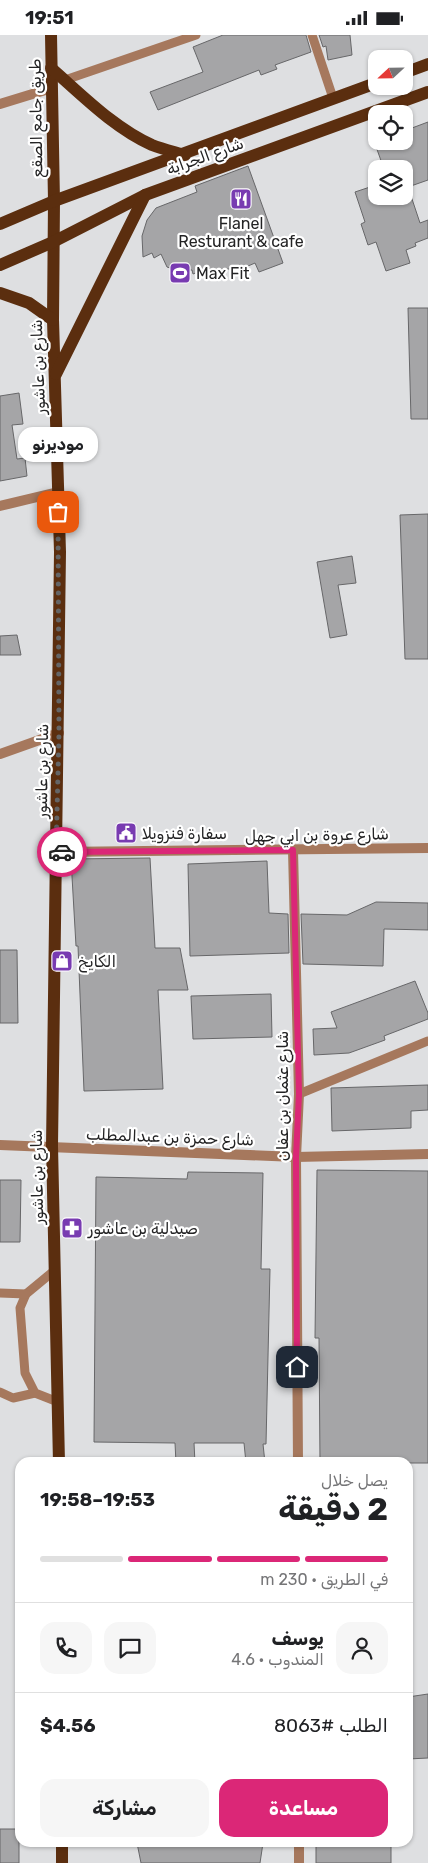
<!DOCTYPE html>
<html lang="ar">
<meta charset="utf-8">
<style>
body{margin:0;font-family:Rubik,"Noto Sans Arabic",sans-serif;background:#f6f6f6;color:#202124;direction:rtl;height:100vh;display:flex;flex-direction:column;font-size:19px;white-space:nowrap}
*{box-sizing:border-box;margin:0}
p{font-size:16px;color:#757577}
.icon{flex:none;width:28px;height:28px;fill:none;stroke:currentColor;stroke-width:2;stroke-linecap:round;stroke-linejoin:round}
.map{position:relative;flex:1;overflow:hidden;direction:ltr}
.details{position:absolute;left:15px;top:1422px;width:398px;height:390px;display:flex;flex-direction:column;background:#fff;border-radius:15px;box-shadow:0 1px 4px #0004;direction:rtl}
.details>*{flex:none}
.needle{width:32px;rotate:248deg}
.fabs{position:absolute;left:368px;top:15px;display:grid;gap:10px}
.fabs a{display:grid;place-items:center;width:45px;height:45px;border-radius:10px;background:#fff;box-shadow:0 1px 4px #0004;font-size:25px}
.pin{position:absolute;display:grid;place-items:center;width:42px;height:42px;color:#fff;margin:-21px;border-radius:10px;box-shadow:0 2px 8px #0006}
.courier{position:absolute;display:grid;place-items:center;width:50px;height:50px;margin:-25px;border:4px solid #db2777;border-radius:50%;background:#fff;color:#222;box-shadow:0 1px 6px #0007}
.bubble{position:absolute;height:35px;border-radius:15px;background:#fff;box-shadow:0 1px 4px #0004;font-size:16px;font-weight:700;line-height:35px;text-align:center;direction:rtl}
.summary em{font-style:normal;font-weight:700}
.summary div{display:flex;flex-direction:column-reverse}
.summary{display:flex;align-items:center;justify-content:space-between;height:85px;padding:0 25px}
h1{font-size:32px;font-weight:700;line-height:38px}
.bar{display:grid;grid-template-columns:repeat(4,1fr);gap:8px 5px;align-content:center;height:60px;padding:0 25px}
.bar i{height:6px;border-radius:4px;background:#e0e0e0}
.bar .current{background:#db2777}
.bar p{grid-column:span 4}
.line{display:flex;align-items:center;gap:12px;padding:0 25px;border-top:1px solid #e0e0e0}
.line div{flex:1}
.round{display:grid;place-items:center;flex:none;width:52px;height:52px;border-radius:15px;background:#f6f6f6}
.primary-button{display:flex;gap:10px;margin-top:auto;padding:10px 25px}
.primary-button a{flex:1;height:58px;border-radius:15px;background:#db2777;color:#fff;font-size:20px;font-weight:700;line-height:58px;text-align:center}
.primary-button a+a{background:#f6f6f6;color:#202124}
.status{display:flex;justify-content:space-between;align-items:center;height:35px;padding:0 25px;background:#fff;direction:ltr}
.status svg{height:14px;fill:currentColor}
.map>svg:first-child{display:block}
</style>
<div class="status"><b>19:51</b><svg viewBox="0 0 49 12"><path d="M0 12V9h3v3zM5 12V6h3v6zM10 12V3h3v9zM15 12V0h3v12zM26 1h20v11H26zM47 4h2v5h-2z"/></svg></div>
<div class="map">
<svg width="428" height="1828" viewBox="0 0 428 1828">
<rect width="100%" height="100%" fill="#dedfe1"/>
<g fill="#a5a5a7" stroke="#676769">
<polygon points="223,0 306,0 311,17 275,30 277,34 261,40 259,35 158,75 150,57 203,37 193,12"/>
<polygon points="319,0 350,0 352,20 328,25 326,11 323,12"/>
<polygon points="428,87 428,145 408,152 420,188 428,185 428,203 415,208 416,211 406,215 410,228 386,236 376,207 368,210 361,189 365,187 355,157 376,150 376,161 404,161 404,134 384,134 374,106 404,106 404,96"/>
<polygon points="248,131 283,228 259,237 255,228 232,238 230,234 206,234 193,239 192,235 176,235 167,232 161,219 154,223 152,218 143,222 142,201 147,185 156,173 197,157 195,151"/>
<polygon points="408,273 428,273 428,384 411,384"/>
<polygon points="19,358 23,389 12,390 17,424 25,423 27,441 0,446 0,361"/>
<polygon points="428,479 428,624 405,624 400,480"/>
<polygon points="352,521 356,548 338,550 347,600 330,603 317,527"/>
<polygon points="17,600 21,620 0,620 0,601"/>
<polygon points="150,823 155,913 180,913 188,955 158,955 163,1054 84,1056 78,911 76,911 71,824"/>
<polygon points="267,826 269,878 288,879 289,918 190,921 188,829"/>
<polygon points="376,867 428,868 428,895 384,894 383,931 303,929 301,879 347,880"/>
<polygon points="0,915 17,915 18,988 0,988"/>
<polygon points="415,946 428,978 428,984 384,1001 385,1005 349,1018 314,1020 313,994 337,993 331,977"/>
<polygon points="271,959 272,1002 193,1004 191,961"/>
<polygon points="428,1050 428,1075 411,1076 411,1093 332,1096 331,1053"/>
<polygon points="317,1135 428,1136 428,1428 320,1428 319,1303 315,1303"/>
<polygon points="188,1137 263,1138 261,1234 270,1234 266,1409 263,1409 265,1428 246,1428 244,1408 194,1408 195,1428 176,1428 175,1408 94,1407 96,1142 187,1144"/>
<polygon points="0,1145 21,1145 20,1207 0,1207"/>
<polygon points="428,1659 428,1723 408,1724 408,1662"/>
<rect x="0" y="1794" width="19" height="34"/>
<polygon points="137,1808 263,1808 260,1828 141,1828"/>
<rect x="316" y="1808" width="75" height="20"/>
</g>
<g fill="none" stroke-linecap="round" stroke-linejoin="round">
<g stroke="#a6785d" stroke-width="9">
<polyline points="312,0 333,63"/>
<polyline points="65,45 196,0"/>
<polyline points="299,1059 428,1006"/>
<polyline points="55,1235 26,1259 20,1273 25,1338 35,1358 58,1367"/>
<polyline points="0,1258 26,1259"/>
<polyline points="0,1357 13,1363 35,1358"/>
</g>
<g stroke="#a6785d" stroke-width="10">
<polyline points="0,69 52,53"/>
<polyline points="0,471 58,457"/>
<polyline points="0,719 59,698"/>
<polyline points="293,815 299,1059 296,1122 298,1428"/>
<polyline points="56,817 428,813"/>
<polyline points="0,1110 296,1122 428,1119"/>
<polyline points="299,1808 299,1828"/>
</g>
<g stroke="#5b2e0f" stroke-width="12">
<polyline points="51,0 54,166 53,285 60,517 52,1111 59,1428"/>
<path d="M 51,33 C 82,60 114,93 152,110 C 162,114 175,117 185,120"/>
<polyline points="404,38 428,29"/>
<polyline points="0,189 54,166 376,48"/>
<polyline points="0,230 53,207 145,160 428,57"/>
<polyline points="0,258 29,268 53,285"/>
<polyline points="56,339 145,160"/>
<polyline points="62,1808 62,1828"/>
</g>
</g>
<g fill="none" stroke-linecap="round" stroke-linejoin="round">
<polyline stroke="#646566" stroke-width="5" stroke-dasharray="0 9" points="58,477 59,698 56,817 62,817"/>
<polyline stroke="#db2777" stroke-width="6" points="62,817 293,815 299,1059 296,1122 297,1332"/>
</g>
<defs>
<g id="restaurant-square" transform="scale(1.125)"><rect x="-9" y="-9" width="18" height="18" rx="4" fill="#783bb1" stroke="#fff"/><path d="M-5-6h1v4h1v-4h1v4h1v-4h1v5L-1.5 .5V6h-2V.5L-5-1ZM5-6V6H3V1.5H1.5Q1.5-4 5-6Z" fill="#fff"/></g>
<g id="stadium-square" transform="scale(1.125)"><rect x="-9" y="-9" width="18" height="18" rx="4" fill="#783bb1" stroke="#fff"/><path d="M0-5a6.5 5 0 1 0 0 10a6.5 5 0 1 0 0-10ZM-3.5-1.8h7v3.6h-7Z" fill="#fff"/></g>
<g id="civic-square" transform="scale(1.125)"><rect x="-9" y="-9" width="18" height="18" rx="4" fill="#783bb1" stroke="#fff"/><path d="M-.6-6.5H3V-4.5H.6V-3L4-1V1h2V6H-6V1h2V-1L-.6-3ZM-1.2 2.5V6h2.4V2.5Z" fill="#fff"/></g>
<g id="shop-square" transform="scale(1.125)"><rect x="-9" y="-9" width="18" height="18" rx="4" fill="#783bb1" stroke="#fff"/><path d="M-5-2.5h2.3a2.7 3.5 0 0 1 5.4 0H5L5.5 6h-11ZM-1.5-2.5h3a1.5 2.3 0 0 0-3 0Z" fill="#fff"/></g>
<g id="pharmacy-square" transform="scale(1.125)"><rect x="-9" y="-9" width="18" height="18" rx="4" fill="#783bb1" stroke="#fff"/><path d="M-2-6h4v4h4v4h-4v4h-4v-4h-4v-4h4Z" fill="#fff"/></g>
</defs>
<g fill-rule="evenodd">
<use href="#restaurant-square" x="241" y="164"/>
<use href="#stadium-square" x="180" y="238"/>
<use href="#civic-square" x="126" y="798"/>
<use href="#shop-square" x="62" y="926"/>
<use href="#pharmacy-square" x="72" y="1193"/>
</g>
<g text-anchor="middle" dominant-baseline="central" stroke-width="4.5" stroke-linejoin="round" paint-order="stroke">
<g font-size="16" fill="#232324" stroke="#fff">
<text transform="translate(36 83) rotate(-91)">طريق جامع الصقع</text>
<text transform="translate(205 121) rotate(-20)">شارع الجرابة</text>
<text transform="translate(38 332) rotate(-92)">شارع بن عاشور</text>
<text transform="translate(42 736) rotate(-89)">شارع بن عاشور</text>
<text transform="translate(317 800) rotate(-1)">شارع عروة بن ابي جهل</text>
<text transform="translate(282 1061) rotate(-90)">شارع عثمان بن عفان</text>
<text transform="translate(170 1102) rotate(2)">شارع حمزة بن عبدالمطلب</text>
<text transform="translate(37 1142) rotate(-91)">شارع بن عاشور</text>
</g>
<g font-size="16" fill="#232324" stroke="#fff" text-anchor="start">
<text x="241" y="188" text-anchor="middle">Flanel<tspan x="241" dy="18">Resturant &amp; cafe</tspan></text>
<text x="196" y="238">Max Fit</text>
<text x="142" y="798">سفارة فنزويلا</text>
<text x="78" y="926">الكايخ</text>
<text x="88" y="1193">صيدلية بن عاشور</text>
</g>
</g>
</svg>
<div class="fabs">
<a><svg class="needle" viewBox="-14 -14 28 28"><path d="M0-13l5 13h-10z" fill="#e53935"/><path d="M0 13l5-13h-10z" fill="#757577"/></svg></a>
<a><svg class="icon" aria-label="locate" viewBox="0 0 24 24"><circle cx="12" cy="12" r="6"/><path d="M12 2v4M12 18v4M2 12h4M18 12h4"/></svg></a>
<a><svg class="icon" aria-label="layers" viewBox="0 0 24 24"><path d="M12 4l9 5-9 5-9-5zM3 14l9 5 9-5"/></svg></a>
</div>
<div class="pin" style="left:58px;top:477px;background:#ea580c"><svg class="icon" aria-label="bag" viewBox="0 0 24 24"><path d="M5 8h14l-1 12H6zM9 8a3 3 0 0 1 6 0"/></svg></div>
<div class="pin" style="left:297px;top:1332px;background:#1f2937"><svg class="icon" aria-label="home" viewBox="0 0 24 24"><path d="M3 11l9-7 9 7M6 9v11h12V9"/></svg></div>
<div class="courier" style="left:62px;top:817px"><svg class="icon" aria-label="car" viewBox="0 0 24 24"><path d="M5 17H2v-5l4-1 3-4h7l3 4 3 1v5h-3M9 17h6M6 11h13"/><circle cx="7" cy="17" r="2"/><circle cx="17" cy="17" r="2"/></svg></div>
<div class="bubble" style="left:18px;top:392px;width:80px">موديرنو</div>
<section class="details">
<div class="summary"><div><h1>2 دقيقة</h1><p>يصل خلال</p></div><em>19:53–19:58</em></div>
<div class="bar"><i class="current"></i><i class="current"></i><i class="current"></i><i></i><p>في الطريق · 230 m</p></div>
<div class="line" style="height:90px"><a class="round"><svg class="icon" aria-label="person" viewBox="0 0 24 24"><circle cx="12" cy="8" r="4"/><path d="M4 21q1-7 8-7t8 7"/></svg></a><div><b>يوسف</b><p>المندوب · 4.6</p></div><a class="round"><svg class="icon" aria-label="chat" viewBox="0 0 24 24"><path d="M4 5h16v11H9l-5 4z"/></svg></a><a class="round"><svg class="icon" aria-label="phone" viewBox="0 0 24 24"><path d="M5 4h4l2 5-3 2q2 4 5 5l2-3 5 2v4C11 20 4 13 5 4z"/></svg></a></div>
<div class="line" style="height:65px"><div>الطلب #8063</div><b>$4.56</b></div>
<div class="primary-button"><a>مساعدة</a><a>مشاركة</a></div>
</section>
</div>
